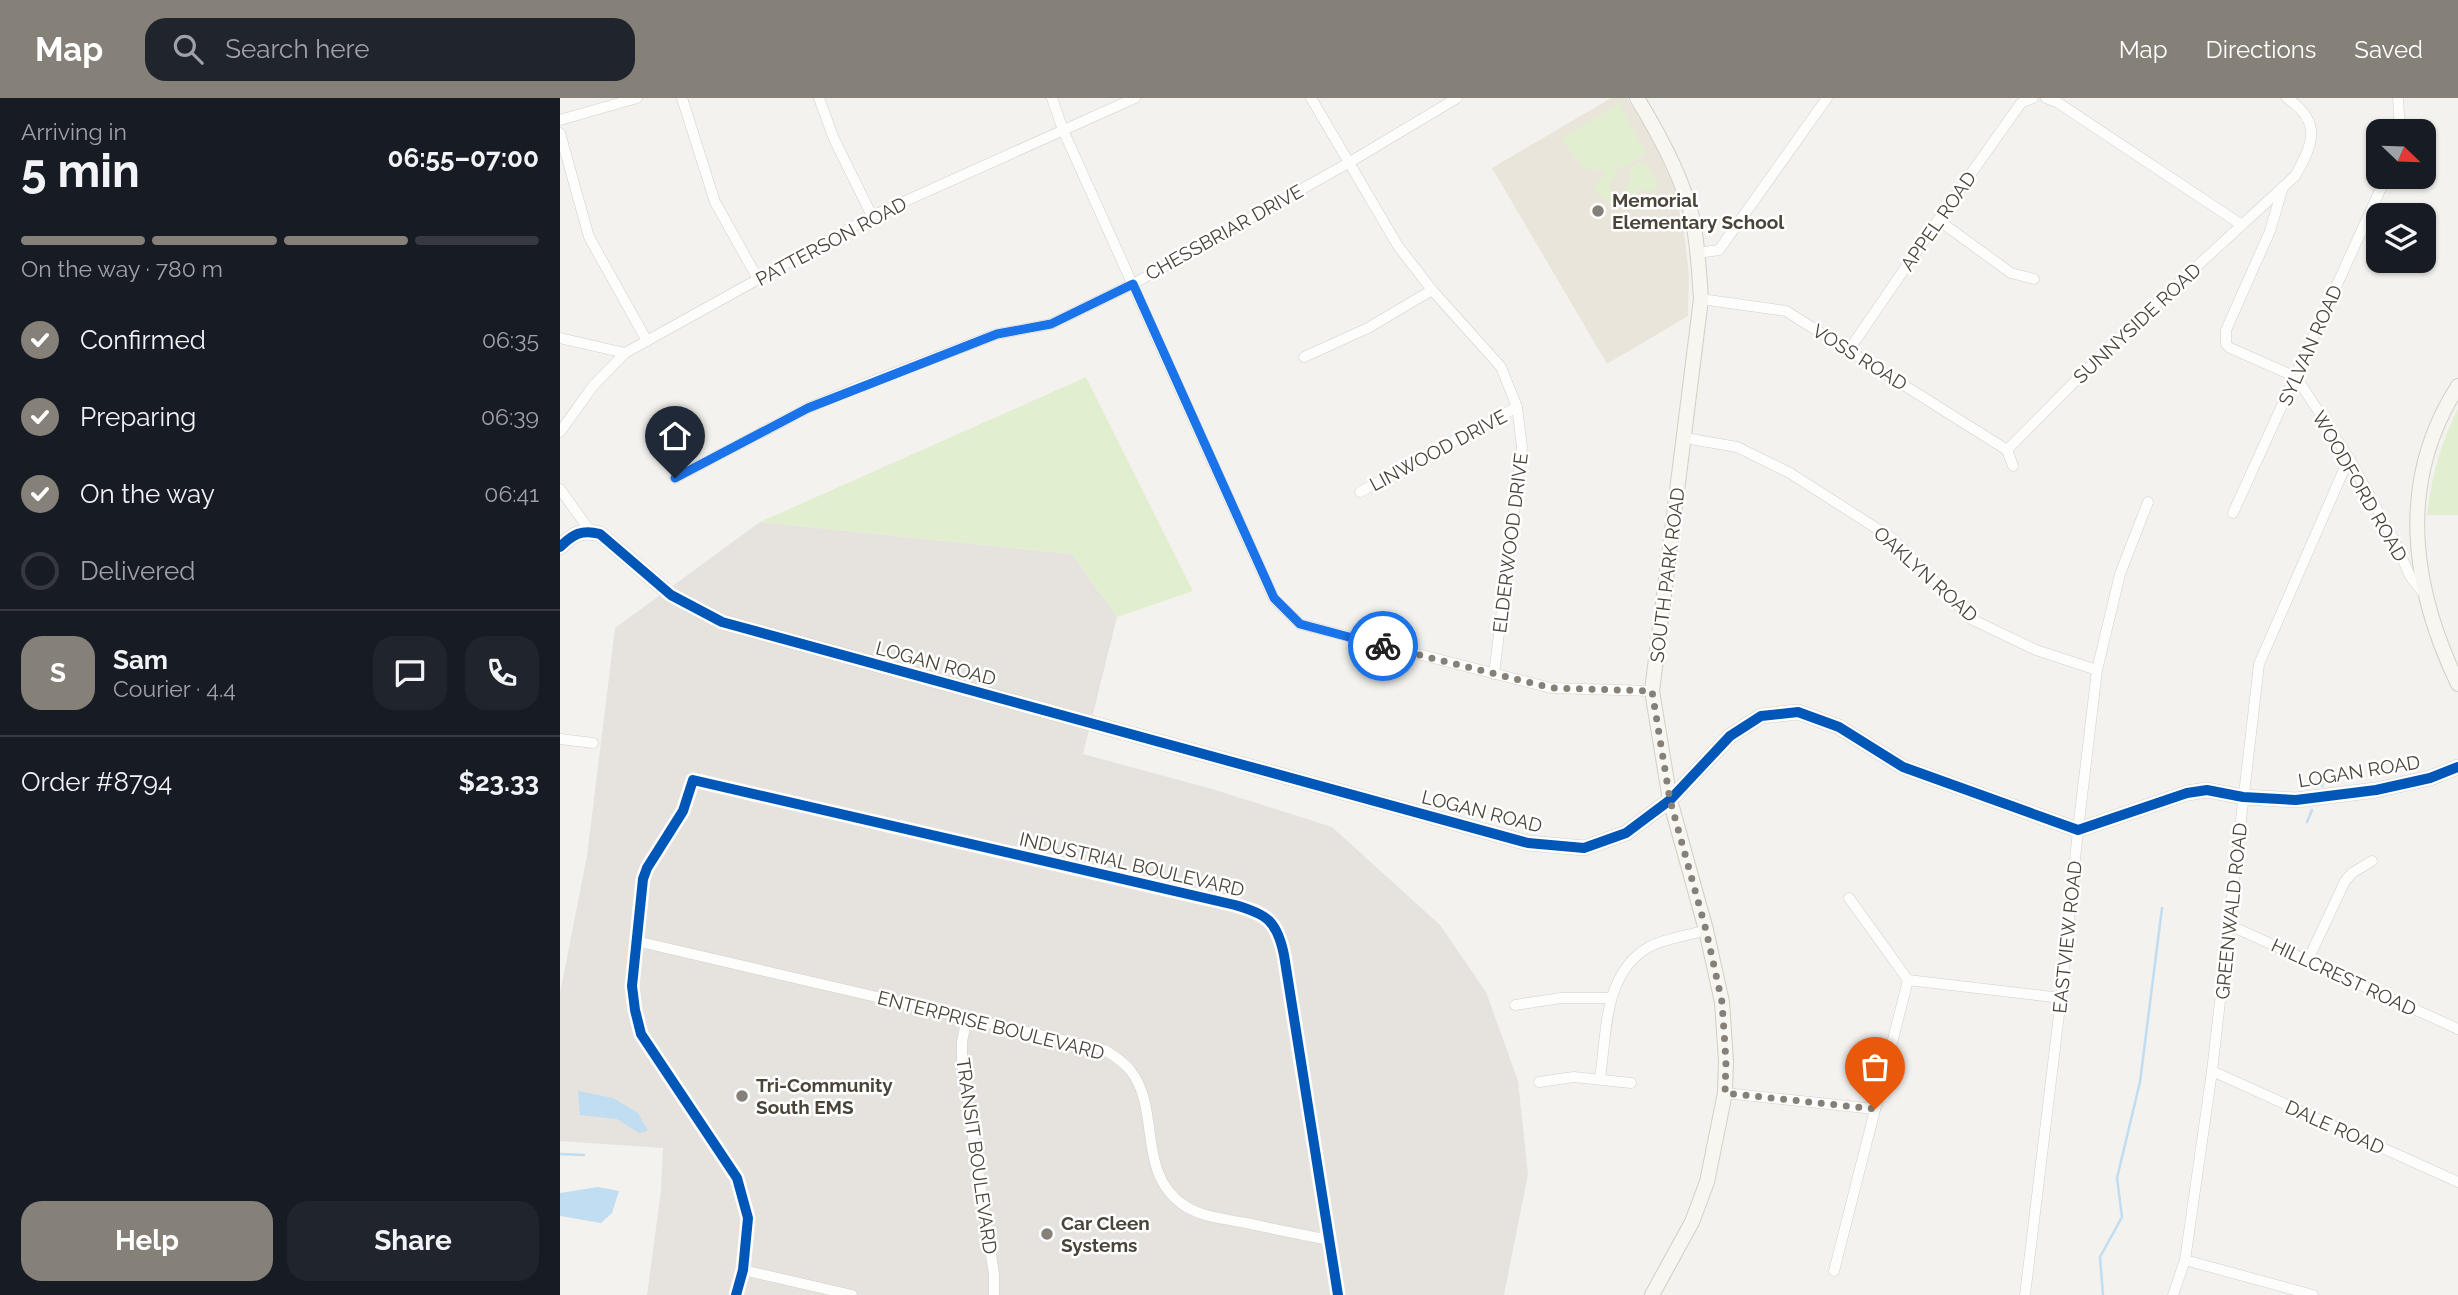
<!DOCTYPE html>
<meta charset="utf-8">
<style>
body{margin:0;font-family:Raleway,sans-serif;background:#20242c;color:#f1f3f6;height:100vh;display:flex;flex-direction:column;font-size:26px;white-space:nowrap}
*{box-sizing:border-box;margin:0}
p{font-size:23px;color:#9ea1a6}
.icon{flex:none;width:38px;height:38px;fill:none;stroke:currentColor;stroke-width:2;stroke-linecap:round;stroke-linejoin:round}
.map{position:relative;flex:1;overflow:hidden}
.panel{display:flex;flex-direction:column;background:#171b24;width:560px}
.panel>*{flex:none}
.needle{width:46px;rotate:113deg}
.controls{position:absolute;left:1806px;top:21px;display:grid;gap:14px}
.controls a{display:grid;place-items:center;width:70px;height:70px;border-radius:14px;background:#171b24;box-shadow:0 2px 5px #0004;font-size:35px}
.pin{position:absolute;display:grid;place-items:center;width:60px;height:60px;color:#fff;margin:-72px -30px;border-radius:50% 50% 50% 0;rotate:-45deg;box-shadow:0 0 7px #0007}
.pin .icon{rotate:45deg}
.courier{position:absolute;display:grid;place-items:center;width:70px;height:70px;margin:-35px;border:5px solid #1a73e8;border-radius:50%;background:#fff;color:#222;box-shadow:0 2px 9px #0007}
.summary em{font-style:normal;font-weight:700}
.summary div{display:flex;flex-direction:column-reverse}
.summary{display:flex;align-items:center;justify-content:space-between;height:119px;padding:0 21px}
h1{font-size:46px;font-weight:700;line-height:52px}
.bar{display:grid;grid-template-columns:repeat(4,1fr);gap:10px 7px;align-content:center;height:84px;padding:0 21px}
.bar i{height:9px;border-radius:5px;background:#363941}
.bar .selected{background:#868178}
.bar p{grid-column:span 4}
.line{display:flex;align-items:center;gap:18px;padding:0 21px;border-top:2px solid #363941}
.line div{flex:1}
.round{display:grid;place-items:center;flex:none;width:74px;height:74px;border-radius:21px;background:#20242c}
ol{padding:0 21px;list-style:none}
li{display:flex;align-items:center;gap:21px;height:77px}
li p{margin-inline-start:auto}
li .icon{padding:7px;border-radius:50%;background:#868178;color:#fff;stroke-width:4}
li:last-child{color:#9ea1a6}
li i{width:38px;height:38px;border:4px solid #363941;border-radius:50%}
.cta{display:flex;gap:14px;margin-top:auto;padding:14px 21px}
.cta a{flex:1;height:80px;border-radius:21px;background:#868178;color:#fff;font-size:28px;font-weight:700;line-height:80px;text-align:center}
.cta a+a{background:#20242c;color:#f1f3f6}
header{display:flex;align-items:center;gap:42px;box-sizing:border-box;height:98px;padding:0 35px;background:#868178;color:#fff}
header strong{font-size:33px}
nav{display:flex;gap:38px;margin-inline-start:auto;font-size:24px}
.search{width:490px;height:63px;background:#20242c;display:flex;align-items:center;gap:18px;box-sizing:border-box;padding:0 24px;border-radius:21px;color:#9ea1a6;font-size:26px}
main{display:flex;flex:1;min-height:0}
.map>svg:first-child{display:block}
</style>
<header>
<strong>Map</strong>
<div class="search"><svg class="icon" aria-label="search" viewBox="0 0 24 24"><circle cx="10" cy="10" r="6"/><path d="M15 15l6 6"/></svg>Search here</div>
<nav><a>Map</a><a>Directions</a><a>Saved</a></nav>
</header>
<main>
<section class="panel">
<div class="summary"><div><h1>5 min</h1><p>Arriving in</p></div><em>06:55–07:00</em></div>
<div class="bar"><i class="selected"></i><i class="selected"></i><i class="selected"></i><i></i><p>On the way · 780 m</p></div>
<ol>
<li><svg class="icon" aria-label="check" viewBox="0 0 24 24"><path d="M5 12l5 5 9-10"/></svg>Confirmed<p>06:35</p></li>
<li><svg class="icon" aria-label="check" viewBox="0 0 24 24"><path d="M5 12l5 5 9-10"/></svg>Preparing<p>06:39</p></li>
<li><svg class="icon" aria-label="check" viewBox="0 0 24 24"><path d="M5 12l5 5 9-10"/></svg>On the way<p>06:41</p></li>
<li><i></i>Delivered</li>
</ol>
<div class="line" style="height:126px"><b class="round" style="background:#868178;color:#fff">S</b><div><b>Sam</b><p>Courier · 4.4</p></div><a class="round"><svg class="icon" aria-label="chat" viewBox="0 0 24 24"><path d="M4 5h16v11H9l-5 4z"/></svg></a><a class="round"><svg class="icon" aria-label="phone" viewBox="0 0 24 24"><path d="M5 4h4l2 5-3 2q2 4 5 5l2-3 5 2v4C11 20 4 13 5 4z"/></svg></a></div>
<div class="line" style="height:91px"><div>Order #8794</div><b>$23.33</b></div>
<div class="cta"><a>Help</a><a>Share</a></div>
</section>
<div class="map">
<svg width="1898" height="1197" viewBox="0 0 1898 1197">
<rect width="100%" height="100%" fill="#f4f2ee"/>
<polygon fill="#e6e2de" points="200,424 512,456 557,519 523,656 652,691 772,729 880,827 926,894 958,983 968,1076 944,1197 87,1197 101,1093 103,1050 0,1043 0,895 27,758 55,530"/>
<polygon fill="#eae5da" points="1051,0 1067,0 1093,42 1115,92 1124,134 1129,178 1128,218 1047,266 932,70"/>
<g fill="#e1eecf">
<polygon points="1059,5 1086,56 1062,70 1053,72 1057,76 1048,89 1064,104 1059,113 1033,92 1046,74 1024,70 1001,41"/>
<path d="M 1078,64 C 1090,68 1094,76 1100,87 L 1090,95 L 1079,90 L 1075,97 L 1063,96 L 1070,82 L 1070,70 Z"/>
<polygon points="526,279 633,493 557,519 512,456 200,424"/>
<path d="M 1898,311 L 1898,417 L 1867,417 C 1872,377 1880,346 1898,311 Z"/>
</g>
<g fill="#c0ddf1">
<polygon points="18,993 53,1000 78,1015 88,1033 79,1035 57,1021 20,1017"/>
<polygon points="38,1089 59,1093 52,1115 41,1125 0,1118 0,1095"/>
</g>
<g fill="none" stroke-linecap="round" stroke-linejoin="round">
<g stroke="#c0ddf1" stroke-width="2.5">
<polyline points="1762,688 1764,674"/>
<polyline points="1747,724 1752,712"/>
<polyline points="0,1056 24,1057"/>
<polyline points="1543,1197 1540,1159 1562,1119 1557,1080 1580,984 1602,810"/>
</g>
<g stroke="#d2d0cb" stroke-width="11">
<g id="street">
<polyline points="122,0 155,104 198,181"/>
<polyline points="259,0 274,41 312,118"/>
<polyline points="492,0 503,32 714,501 740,526 991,590 1092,593"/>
<polyline points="751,0 838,148 872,192 941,269 957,309 962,349 934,576"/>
<polyline points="1486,0 1497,4 1682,127"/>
<polyline points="1838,0 1840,33"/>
<polyline points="0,22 77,0"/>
<polyline points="0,35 29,139 87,243"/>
<polyline points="1723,89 1710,133 1666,232 1666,246 1670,250 1736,279 1789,360 1835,444 1850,478 1863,495"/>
<polyline points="1378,122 1451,175 1474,181"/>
<polyline points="1138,155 1159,152 1267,0"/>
<polyline points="1141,201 1226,213 1447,352"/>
<polyline points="0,240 65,255"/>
<polyline points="1289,252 1378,122 1461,5 1473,0"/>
<polyline points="744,259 808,230 872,192"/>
<polyline points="0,334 33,288 65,255 312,118 575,0"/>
<polyline points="1125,340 1177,349 1230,375 1333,441 1411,521 1476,552 1537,572"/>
<path d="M 1447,352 L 1548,250 L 1735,78 C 1754,45 1762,24 1727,0"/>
<polyline points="1447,352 1453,368"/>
<polyline points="115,380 248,310 295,290 437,236 491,226 573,186 790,64 897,0"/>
<polyline points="0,391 30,433"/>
<polyline points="800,394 957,309"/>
<polyline points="1673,415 1826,79"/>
<polyline points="0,641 33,645"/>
<polyline points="1289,800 1348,882"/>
<polyline points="1669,827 1898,931"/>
<path d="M 76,843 L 545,952 C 554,958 564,964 570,972 C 602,1012 575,1075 625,1108 C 642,1119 665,1121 686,1125 C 714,1131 742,1137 770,1142"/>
<polyline points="1748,862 1785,783 1792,775 1812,763"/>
<polyline points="955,907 1001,900 1050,900"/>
<polyline points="407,919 402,944 402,967 434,1176 434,1197"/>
<polyline points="1652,973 1898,1084"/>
<path d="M 1040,980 C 1047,935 1043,875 1089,849 C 1105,840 1128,838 1146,832"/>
<polyline points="979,984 1014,979 1071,985"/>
<polyline points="1165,995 1315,1011"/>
<polyline points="1625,1162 1753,1197"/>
<polyline points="183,1172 292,1197"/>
<polyline points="1274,1173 1348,882 1501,900"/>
<path d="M 176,1197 L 183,1172 L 188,1120 L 177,1080 L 81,936 L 75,912 L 72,888 L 83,781 L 87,770 L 123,713 L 133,682 L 675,807 C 707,816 717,823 724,857 L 778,1197"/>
<polyline points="1465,1197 1501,900 1518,732 1537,572 1560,476 1588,404"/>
<polyline points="1613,1197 1625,1162 1652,973 1699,566 1789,360"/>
</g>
</g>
<g stroke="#d3cfc5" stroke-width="16">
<g id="secondary">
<path d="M 1077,0 C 1099,36 1122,78 1132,119 C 1138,146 1139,173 1141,201 L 1092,593 L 1110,702 L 1146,832 L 1162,904 L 1166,963 L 1165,995 L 1147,1084 L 1132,1124 L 1092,1197"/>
<path d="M 1898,288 C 1837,383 1851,488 1898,586"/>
<path d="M 0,449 C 13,436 22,431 40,436 L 111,497 L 162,524 L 968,745 L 1024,750 L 1066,735 L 1110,702 L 1170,638 L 1201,618 L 1238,614 L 1279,629 L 1343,669 L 1518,732 L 1627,695 L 1647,692 L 1683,699 L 1736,702 L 1816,692 L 1870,680 L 1898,669"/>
</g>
</g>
<use href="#street" stroke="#fdfdfc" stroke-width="10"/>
<use href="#secondary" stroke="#f7f6f1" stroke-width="14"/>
<g stroke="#fff" stroke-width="15">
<g id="cycleway">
<path d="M 0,449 C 13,436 22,431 40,436 L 111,497 L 162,524 L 968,745 L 1024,750 L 1066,735 L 1110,702 L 1170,638 L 1201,618 L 1238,614 L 1279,629 L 1343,669 L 1518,732 L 1627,695 L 1647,692 L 1683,699 L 1736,702 L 1816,692 L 1870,680 L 1898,669"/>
<path d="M 176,1197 L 183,1172 L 188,1120 L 177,1080 L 81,936 L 75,912 L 72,888 L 83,781 L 87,770 L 123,713 L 133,682 L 675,807 C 707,816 717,823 724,857 L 778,1197"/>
</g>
</g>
<use href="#cycleway" stroke="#0057b8" stroke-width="10"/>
</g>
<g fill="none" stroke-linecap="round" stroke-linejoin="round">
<polyline stroke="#868178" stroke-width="7" stroke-dasharray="0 12.6" points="823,548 992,590 1092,593 1110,702 1146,832 1162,904 1166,963 1165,995 1315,1011"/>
<polyline stroke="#1a73e8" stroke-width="9" points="115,380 248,310 437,236 491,226 573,186 714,500 740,526 823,548"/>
</g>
<g fill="#868178" stroke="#fff" stroke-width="2.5">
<circle cx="1038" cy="113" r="7"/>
<circle cx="182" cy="998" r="7"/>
<circle cx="487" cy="1136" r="7"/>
</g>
<g text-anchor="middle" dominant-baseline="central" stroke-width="5" stroke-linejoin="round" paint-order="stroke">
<g font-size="19" font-weight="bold" fill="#4b4439" stroke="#fff" text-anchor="start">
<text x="1052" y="102">Memorial<tspan x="1052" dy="22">Elementary School</tspan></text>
<text x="196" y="987">Tri-Community<tspan x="196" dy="22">South EMS</tspan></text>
<text x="501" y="1125">Car Cleen<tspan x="501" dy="22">Systems</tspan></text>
</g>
<g font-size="19" fill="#4b4439" stroke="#fff">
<text transform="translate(1378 123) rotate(-55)">APPEL ROAD</text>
<text transform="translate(664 134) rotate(-29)">CHESSBRIAR DRIVE</text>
<text transform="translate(271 143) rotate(-28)">PATTERSON ROAD</text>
<text transform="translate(1577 225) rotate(-43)">SUNNYSIDE ROAD</text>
<text transform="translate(1750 247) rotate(-66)">SYLVAN ROAD</text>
<text transform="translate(1300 259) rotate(32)">VOSS ROAD</text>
<text transform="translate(878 352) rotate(-28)">LINWOOD DRIVE</text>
<text transform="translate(1800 388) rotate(60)">WOODFORD ROAD</text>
<text transform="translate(950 445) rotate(-83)">ELDERWOOD DRIVE</text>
<text transform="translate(1366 476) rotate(42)">OAKLYN ROAD</text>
<text transform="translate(1107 477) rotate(-83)">SOUTH PARK ROAD</text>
<text transform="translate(376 565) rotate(15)">LOGAN ROAD</text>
<text transform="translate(1799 673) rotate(-9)">LOGAN ROAD</text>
<text transform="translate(922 713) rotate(14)">LOGAN ROAD</text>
<text transform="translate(572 766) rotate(13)">INDUSTRIAL BOULEVARD</text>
<text transform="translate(1671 813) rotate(-84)">GREENWALD ROAD</text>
<text transform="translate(1507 839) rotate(-84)">EASTVIEW ROAD</text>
<text transform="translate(1784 879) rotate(25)">HILLCREST ROAD</text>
<text transform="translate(431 927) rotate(14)">ENTERPRISE BOULEVARD</text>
<text transform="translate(1775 1029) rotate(24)">DALE ROAD</text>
<text transform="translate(417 1058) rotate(82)">TRANSIT BOULEVARD</text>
</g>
</g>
</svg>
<div class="controls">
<a><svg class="needle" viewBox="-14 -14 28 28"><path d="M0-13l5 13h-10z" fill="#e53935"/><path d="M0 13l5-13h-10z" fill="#9ea1a6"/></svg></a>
<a><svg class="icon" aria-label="layers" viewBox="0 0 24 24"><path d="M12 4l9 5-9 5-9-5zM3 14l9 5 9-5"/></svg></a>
</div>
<div class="pin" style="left:1315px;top:1011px;background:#ea580c"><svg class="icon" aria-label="bag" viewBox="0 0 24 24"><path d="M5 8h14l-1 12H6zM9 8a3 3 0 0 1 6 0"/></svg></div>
<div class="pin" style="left:115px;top:380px;background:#1f2937"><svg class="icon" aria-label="home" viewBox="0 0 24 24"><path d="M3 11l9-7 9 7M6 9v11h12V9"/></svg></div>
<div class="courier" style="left:823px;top:548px"><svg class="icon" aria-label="bike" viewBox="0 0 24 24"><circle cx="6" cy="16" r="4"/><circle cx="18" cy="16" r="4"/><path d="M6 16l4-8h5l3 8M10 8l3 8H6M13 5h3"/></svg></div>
</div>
</main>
